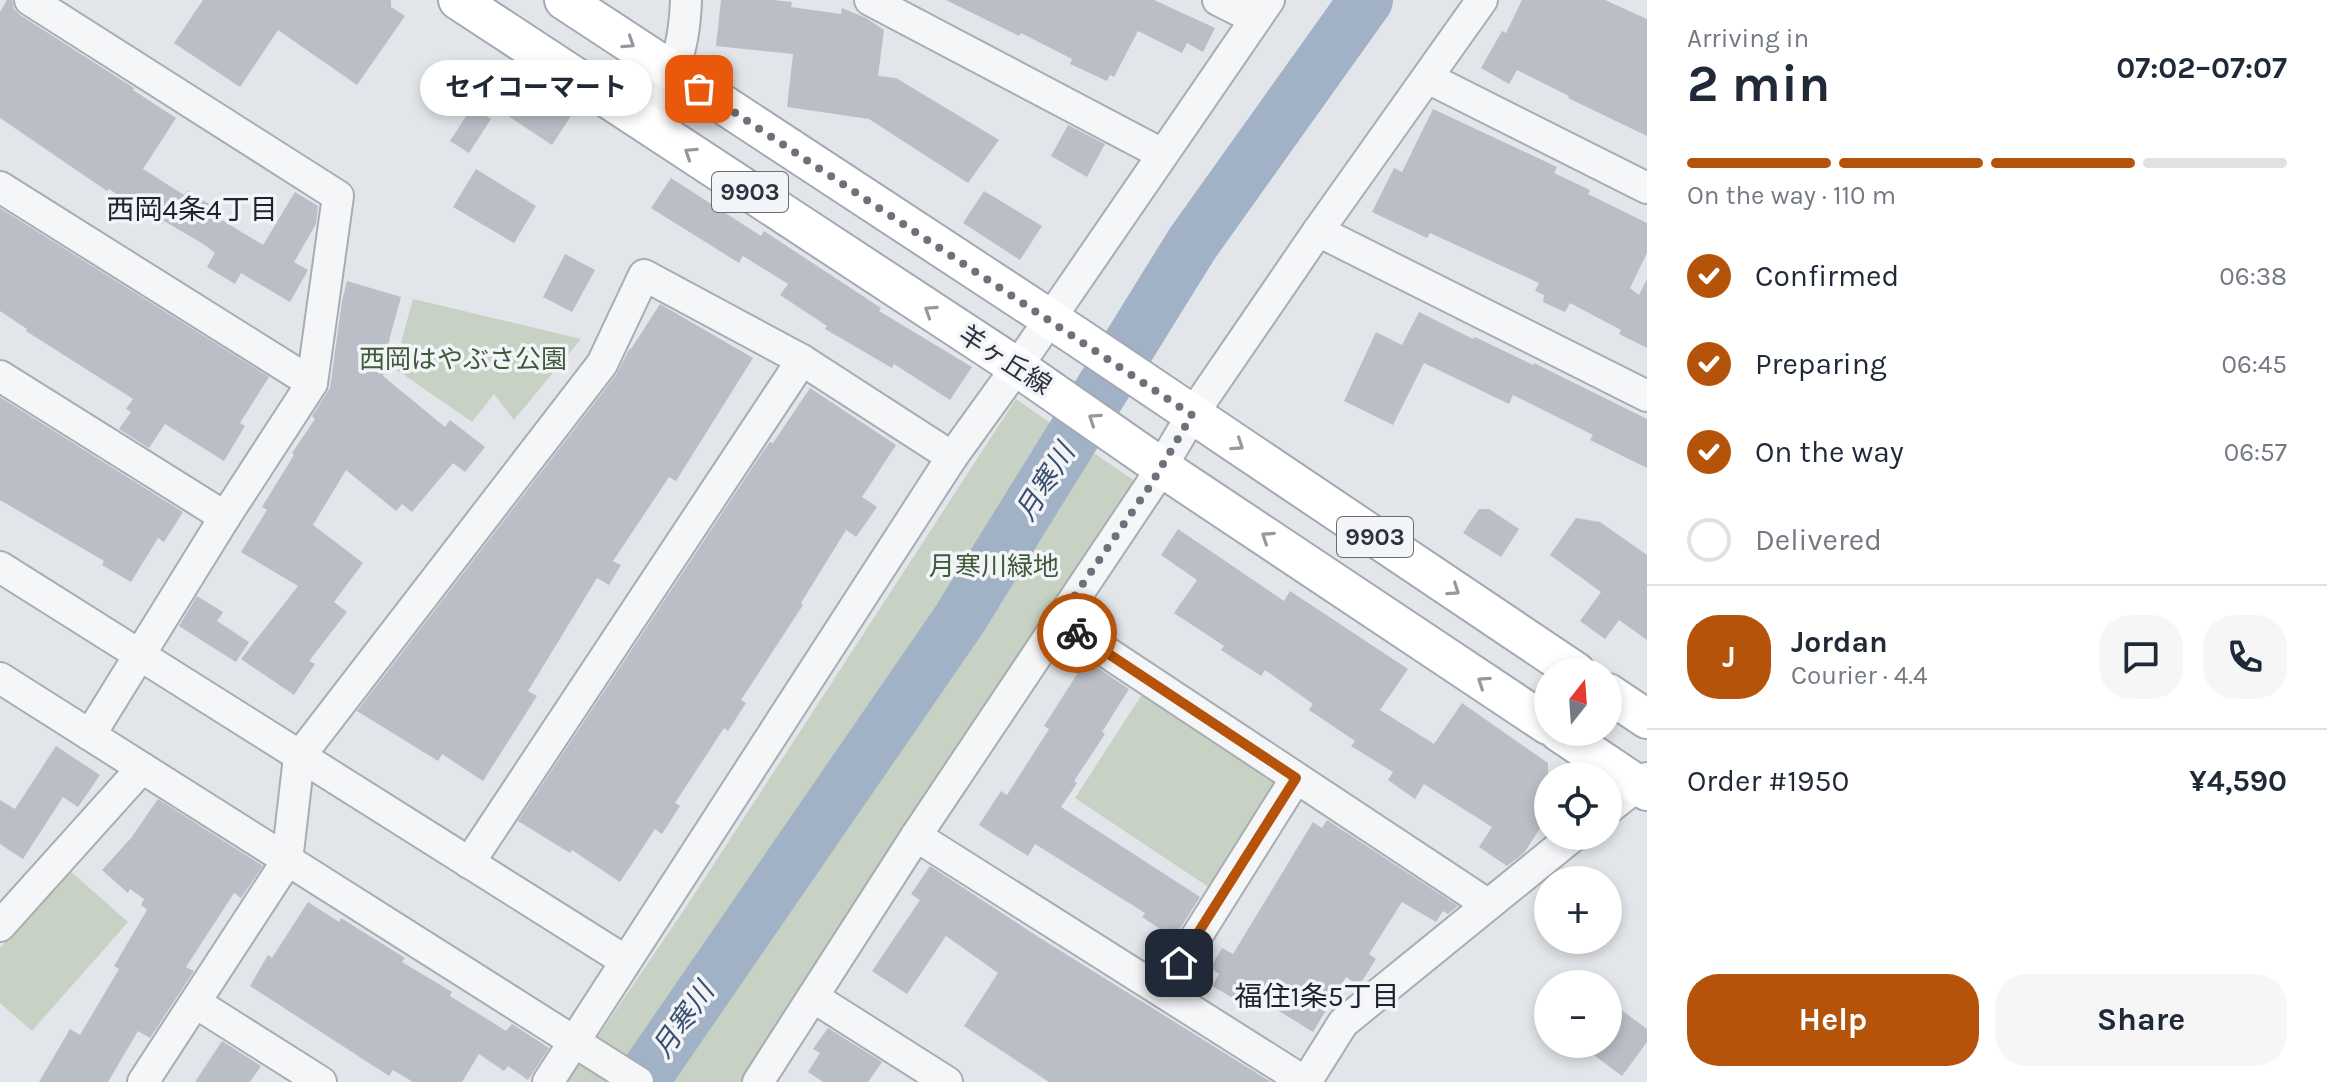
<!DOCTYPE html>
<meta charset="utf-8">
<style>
body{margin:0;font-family:Karla,"Noto Sans JP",sans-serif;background:#f6f6f7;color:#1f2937;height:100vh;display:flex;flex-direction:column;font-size:30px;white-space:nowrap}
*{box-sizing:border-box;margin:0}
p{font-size:26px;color:#747a83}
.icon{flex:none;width:44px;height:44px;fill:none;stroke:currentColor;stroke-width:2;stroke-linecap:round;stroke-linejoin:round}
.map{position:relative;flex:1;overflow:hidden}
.side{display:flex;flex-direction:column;background:#fff;width:680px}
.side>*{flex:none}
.needle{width:52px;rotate:17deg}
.fabs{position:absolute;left:1534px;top:658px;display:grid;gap:16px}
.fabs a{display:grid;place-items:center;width:88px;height:88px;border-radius:50%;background:#fff;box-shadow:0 4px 12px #0003;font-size:40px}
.pin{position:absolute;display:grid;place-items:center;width:68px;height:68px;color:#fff;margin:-34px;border-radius:16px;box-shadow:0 4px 12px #0006}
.courier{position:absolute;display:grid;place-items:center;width:80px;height:80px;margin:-40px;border:6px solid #b45309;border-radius:50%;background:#fff;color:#222;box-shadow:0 2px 10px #0007}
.bubble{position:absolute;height:56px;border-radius:28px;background:#fff;box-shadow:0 4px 12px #0003;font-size:26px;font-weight:700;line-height:56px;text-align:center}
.headline em{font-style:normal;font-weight:700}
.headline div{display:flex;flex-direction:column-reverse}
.headline{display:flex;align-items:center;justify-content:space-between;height:136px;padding:0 40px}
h1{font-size:52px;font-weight:700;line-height:60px}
.bar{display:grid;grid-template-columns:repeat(4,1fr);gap:12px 8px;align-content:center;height:96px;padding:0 40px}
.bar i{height:10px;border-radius:6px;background:#e0e1e3}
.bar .on{background:#b45309}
.bar p{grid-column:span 4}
.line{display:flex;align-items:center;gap:20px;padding:0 40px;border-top:2px solid #e0e1e3}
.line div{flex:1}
.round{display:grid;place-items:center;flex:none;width:84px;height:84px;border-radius:32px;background:#f6f6f7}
ol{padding:0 40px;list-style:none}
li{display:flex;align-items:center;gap:24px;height:88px}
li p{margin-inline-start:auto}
li .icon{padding:8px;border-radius:50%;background:#b45309;color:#fff;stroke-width:4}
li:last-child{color:#747a83}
li i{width:44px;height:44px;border:4px solid #e0e1e3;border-radius:50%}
.button{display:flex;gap:16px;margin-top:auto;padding:16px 40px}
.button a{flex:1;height:92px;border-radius:32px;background:#b45309;color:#fff;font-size:32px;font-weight:700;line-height:92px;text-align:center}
.button a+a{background:#f6f6f7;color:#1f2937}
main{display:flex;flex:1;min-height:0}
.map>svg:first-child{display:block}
</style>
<main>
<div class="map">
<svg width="1647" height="1082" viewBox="0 0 1647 1082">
<rect width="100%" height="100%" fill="#e2e5e9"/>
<g fill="#c7d2c4">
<polygon points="413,299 581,339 514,420 494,394 472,422 394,368"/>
<polygon points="1016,399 1136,482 744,1082 567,1082 686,907"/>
<polygon points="1148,685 1274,768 1275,782 1213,890 1075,798"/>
<polygon points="69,870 128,922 32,1031 0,1003 0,948"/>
</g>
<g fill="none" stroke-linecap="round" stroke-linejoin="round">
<polyline stroke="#a1b1c6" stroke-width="54" points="641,1082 959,620 1192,244 1366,0"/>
</g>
<g fill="#babec6">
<polygon points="7,0 12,0 14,9 20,15 134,88 133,90 176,118 143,169 184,195 187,191 221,211 217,217 263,245 295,192 318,206 316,224 294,262 308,270 290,302 241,273 235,284 207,267 215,253 205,245 164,221 162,224 109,189 107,191 0,118 0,12"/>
<polygon points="203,0 391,0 391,7 405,16 357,85 278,30 240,87 174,43"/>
<polygon points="721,0 773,0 792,2 791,7 841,14 842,8 866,18 884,30 878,76 896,78 999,140 968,183 869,119 787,107 793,54 716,46"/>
<polygon points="946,0 1154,0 1215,28 1203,52 1187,43 1182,53 1138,31 1114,77 1110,75 1107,81 1070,64 1072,59 1021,33 1019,36"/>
<polygon points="1522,0 1605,0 1647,19 1647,136 1568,98 1569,96 1517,70 1509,84 1481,68 1502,31 1506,33"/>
<polygon points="523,80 573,113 552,145 502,112"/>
<polygon points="472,107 491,119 469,153 450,141"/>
<polygon points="1433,109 1557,167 1554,173 1590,190 1588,194 1647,223 1647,253 1630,288 1639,295 1647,279 1647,348 1619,334 1621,330 1570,303 1565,312 1543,302 1544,295 1535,291 1539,283 1430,233 1427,238 1372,212 1394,168 1402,172"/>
<polygon points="1068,125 1105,144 1087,177 1051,156"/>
<polygon points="476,169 536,206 514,243 453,207"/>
<polygon points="671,178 761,236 764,231 881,308 879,311 972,367 950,400 894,364 892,368 825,329 827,326 780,295 788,284 743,256 739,263 651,208"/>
<polygon points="984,191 1042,226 1020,260 963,223"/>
<polygon points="0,208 269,377 240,423 245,426 224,461 165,424 149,448 119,429 131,412 126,409 133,399 26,331 27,329 0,311"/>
<polygon points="565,254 595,270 572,312 543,297"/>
<polygon points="347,281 401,297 390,337 383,376 445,427 450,420 485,447 465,472 453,463 412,512 402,504 396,511 346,470 313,525 363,563 334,602 347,612 309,661 315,664 294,695 241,659 298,586 241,552 267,510 262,507 294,455 292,453 315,419 312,416 330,388 342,301"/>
<polygon points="660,304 753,358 676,481 669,477 613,561 621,565 609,585 597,578 528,691 537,696 483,781 442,754 438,761 357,711 616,375 630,348 631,349"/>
<polygon points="1419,312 1473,339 1475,337 1533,365 1534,363 1647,419 1647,468 1590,440 1593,435 1513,395 1509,404 1424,363 1393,425 1344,401 1376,332 1402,345"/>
<polygon points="810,388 896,445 862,497 877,507 856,537 846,530 801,603 803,605 741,700 746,703 728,731 724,728 675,803 680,806 662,834 655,829 620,882 572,850 570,853 518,821 764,450 770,442 773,443"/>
<polygon points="0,397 183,512 164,542 158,538 131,582 102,565 104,561 0,500"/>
<polygon points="1479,509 1489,509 1519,529 1501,557 1463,533"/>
<polygon points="1576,518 1600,522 1647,555 1647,640 1619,620 1605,639 1580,621 1601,592 1550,555"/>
<polygon points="1178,529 1284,601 1290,591 1408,669 1380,710 1434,744 1462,703 1548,763 1548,816 1524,853 1507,866 1479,847 1492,827 1424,784 1415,799 1388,780 1393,772 1351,746 1355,741 1309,710 1313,704 1265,670 1261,676 1221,650 1224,646 1174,613 1197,580 1161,555"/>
<polygon points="197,596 223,612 217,621 249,642 236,662 179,626"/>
<polygon points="1086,660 1129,689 1102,732 1105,734 1074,781 1077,783 1061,807 1200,897 1174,938 1142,917 1145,913 1035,844 1028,856 979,825 1001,791 1007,795 1049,729 1044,726"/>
<polygon points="56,746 100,775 78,807 63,797 23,859 0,844 0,800 15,809"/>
<polygon points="158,799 263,866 241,898 234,893 186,967 194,971 150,1038 138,1031 108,1082 39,1082 70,1029 80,1035 119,969 114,966 147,910 141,905 144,899 130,889 128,893 102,870 131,838"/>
<polygon points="1327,820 1458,906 1448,914 1443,911 1436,922 1402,902 1369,954 1376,959 1359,986 1346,977 1313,1032 1258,998 1252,1009 1212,986 1219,974 1210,968 1222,948 1233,954 1313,822 1322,828"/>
<polygon points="930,866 1040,938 1271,1082 1049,1082 964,1026 998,973 946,936 907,994 872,971 920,900 911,894"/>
<polygon points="308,902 339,922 341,918 405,958 402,962 452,992 450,996 506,1031 512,1024 549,1048 528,1080 508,1066 504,1071 479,1054 462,1082 413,1082 393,1070 389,1076 250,986 268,955 272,958"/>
<polygon points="1608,1000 1647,1029 1647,1042 1622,1076 1579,1044 1608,1044"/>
<polygon points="828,1028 882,1062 868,1082 823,1082 808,1072 820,1053 813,1049"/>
<polygon points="222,1041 261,1066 250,1082 195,1082"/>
</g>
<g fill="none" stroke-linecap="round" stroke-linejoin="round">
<g stroke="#a8acb3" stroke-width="34">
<g id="minor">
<polyline points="30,0 338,196 312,383 225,517 90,735"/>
<polyline points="870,0 1162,154"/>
<polyline points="1218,0 1256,19"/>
<polyline points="1428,78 1647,188"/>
<path d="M 644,122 C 672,75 684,57 686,0"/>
<polyline points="0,187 312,383"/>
<polyline points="1318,231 1647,396"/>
<polyline points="0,376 225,517"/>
<polyline points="0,567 624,960"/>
<polyline points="1058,620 1487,904"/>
<polyline points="0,678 638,1082"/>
<polyline points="1608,809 1647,778"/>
<polyline points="916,836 1305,1082"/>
<polyline points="469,863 802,360"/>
<polyline points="0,926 142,768"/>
<polyline points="1163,990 1296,778"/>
<polyline points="813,997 947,1082"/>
<polyline points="196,1003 321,1082"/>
<polyline points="143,1082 287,861 299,757 602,364 644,275 802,360 952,457"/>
<polyline points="548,1082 952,457 1017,367 1269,0"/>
<polyline points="758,1082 916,836 1150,486 1192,415 1318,231 1482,0"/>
<polyline points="1306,1082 1343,1023 1573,836"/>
</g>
</g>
<g stroke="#a3a9b4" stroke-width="42">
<g id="major">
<polyline points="458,0 1017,367 1161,467 1548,725"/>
<polyline points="564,0 1076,336 1576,672"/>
<polyline points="1608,693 1647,719"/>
<polyline points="1559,732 1647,791"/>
</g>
</g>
<use href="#minor" stroke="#f5f6f8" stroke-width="30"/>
<use href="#major" stroke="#fff" stroke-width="38"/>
</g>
<defs><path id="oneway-chevron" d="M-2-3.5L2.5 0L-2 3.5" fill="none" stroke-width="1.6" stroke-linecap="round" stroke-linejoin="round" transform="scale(2)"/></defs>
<g stroke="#9698a0">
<use href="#oneway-chevron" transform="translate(629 43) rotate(33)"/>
<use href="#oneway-chevron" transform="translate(690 153) rotate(-147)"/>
<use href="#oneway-chevron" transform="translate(930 311) rotate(-147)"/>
<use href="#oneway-chevron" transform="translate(1094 419) rotate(-146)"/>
<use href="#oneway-chevron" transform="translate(1238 445) rotate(34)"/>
<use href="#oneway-chevron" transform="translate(1267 537) rotate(-146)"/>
<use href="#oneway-chevron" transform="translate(1454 590) rotate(34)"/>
<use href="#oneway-chevron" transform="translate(1483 682) rotate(-146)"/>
</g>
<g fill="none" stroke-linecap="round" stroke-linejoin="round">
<polyline stroke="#6c717b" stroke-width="8" stroke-dasharray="0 14.4" points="699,89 1192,415 1150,486 1058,620 1077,633"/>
<polyline stroke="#b45309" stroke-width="10" points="1077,633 1296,778 1179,963"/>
</g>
<g text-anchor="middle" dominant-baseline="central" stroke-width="7" stroke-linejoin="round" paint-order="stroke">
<g fill="#f2f4f7" stroke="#676c77" stroke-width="2">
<rect x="712" y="172" width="76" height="40" rx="6"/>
<rect x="1337" y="517" width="76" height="40" rx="6"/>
</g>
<g font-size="24" font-weight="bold" fill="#2c3240">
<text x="750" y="192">9903</text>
<text x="1375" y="537">9903</text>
</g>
<g font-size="26" fill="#3f5a3a" stroke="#f2f4f7">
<text x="463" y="359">西岡はやぶさ公園</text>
<text x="994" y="566">月寒川緑地</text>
</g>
<g font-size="26" fill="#2c3240" stroke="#f2f4f7">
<text transform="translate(1005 360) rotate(33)">羊ヶ丘線</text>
</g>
<g font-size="28" fill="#1e2331" stroke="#f2f4f7">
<text x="192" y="209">西岡4条4丁目</text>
<text x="1317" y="996">福住1条5丁目</text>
</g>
<g font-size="28" font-style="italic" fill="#394f70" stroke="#f2f4f7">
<text transform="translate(1045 482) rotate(-58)">月寒川</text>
<text transform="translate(683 1020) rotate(-55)">月寒川</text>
</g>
</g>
</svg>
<div class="fabs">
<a><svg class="needle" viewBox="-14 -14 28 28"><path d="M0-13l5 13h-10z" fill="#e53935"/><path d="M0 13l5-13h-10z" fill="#747a83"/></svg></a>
<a><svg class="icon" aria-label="locate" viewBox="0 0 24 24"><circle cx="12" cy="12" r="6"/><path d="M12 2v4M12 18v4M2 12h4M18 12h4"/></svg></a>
<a>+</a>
<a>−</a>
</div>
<div class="pin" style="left:699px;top:89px;background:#ea580c"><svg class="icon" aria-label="bag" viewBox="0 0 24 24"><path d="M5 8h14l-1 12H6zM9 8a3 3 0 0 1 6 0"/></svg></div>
<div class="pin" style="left:1179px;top:963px;background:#1f2937"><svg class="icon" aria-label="home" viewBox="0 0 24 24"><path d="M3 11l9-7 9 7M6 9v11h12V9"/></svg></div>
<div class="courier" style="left:1077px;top:633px"><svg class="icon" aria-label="bike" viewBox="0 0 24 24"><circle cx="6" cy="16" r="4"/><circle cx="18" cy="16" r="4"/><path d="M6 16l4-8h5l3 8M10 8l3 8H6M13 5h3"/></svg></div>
<div class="bubble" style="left:420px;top:60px;width:232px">セイコーマート</div>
</div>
<section class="side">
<div class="headline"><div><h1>2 min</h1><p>Arriving in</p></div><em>07:02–07:07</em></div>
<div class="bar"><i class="on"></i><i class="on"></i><i class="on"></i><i></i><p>On the way · 110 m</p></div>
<ol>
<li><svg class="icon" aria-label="check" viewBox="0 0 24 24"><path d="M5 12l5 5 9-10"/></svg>Confirmed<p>06:38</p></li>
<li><svg class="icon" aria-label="check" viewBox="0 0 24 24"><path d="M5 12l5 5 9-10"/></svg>Preparing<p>06:45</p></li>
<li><svg class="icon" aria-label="check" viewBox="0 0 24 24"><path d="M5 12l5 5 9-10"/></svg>On the way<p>06:57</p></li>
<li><i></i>Delivered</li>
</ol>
<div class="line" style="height:144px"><b class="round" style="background:#b45309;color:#fff">J</b><div><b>Jordan</b><p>Courier · 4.4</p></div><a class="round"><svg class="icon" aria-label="chat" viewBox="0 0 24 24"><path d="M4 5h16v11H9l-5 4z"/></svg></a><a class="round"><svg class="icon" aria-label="phone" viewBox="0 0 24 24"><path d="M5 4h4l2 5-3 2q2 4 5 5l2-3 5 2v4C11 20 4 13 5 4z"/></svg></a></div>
<div class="line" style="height:104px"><div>Order #1950</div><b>¥4,590</b></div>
<div class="button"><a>Help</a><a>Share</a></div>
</section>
</main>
